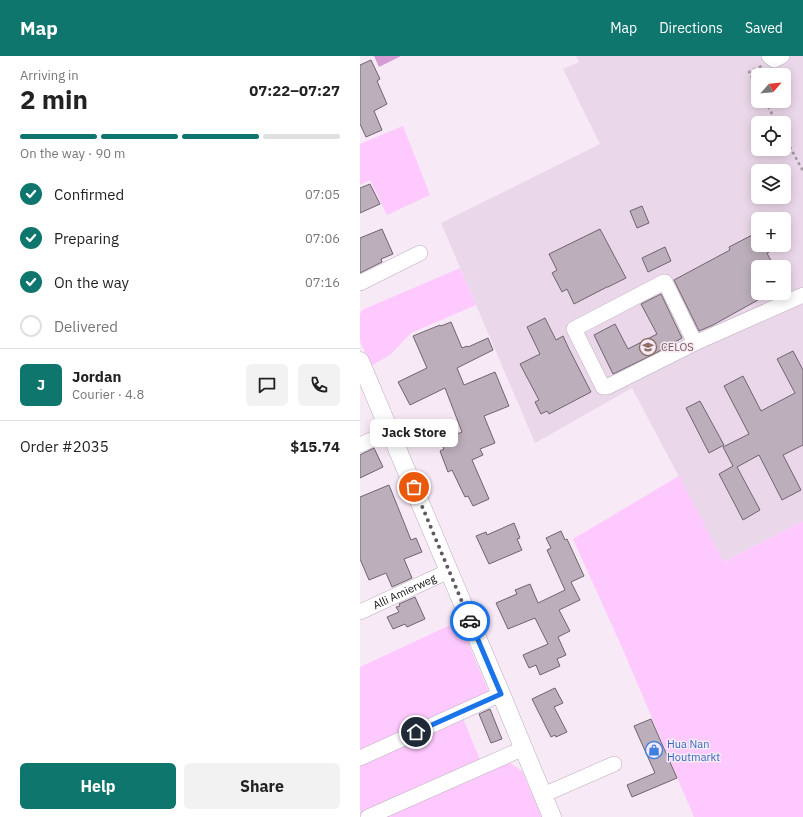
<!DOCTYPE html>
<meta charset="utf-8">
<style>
body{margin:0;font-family:"IBM Plex Sans",sans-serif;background:#f2f2f2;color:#222;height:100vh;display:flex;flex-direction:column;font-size:15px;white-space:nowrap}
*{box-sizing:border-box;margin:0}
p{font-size:13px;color:#767676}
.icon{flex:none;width:22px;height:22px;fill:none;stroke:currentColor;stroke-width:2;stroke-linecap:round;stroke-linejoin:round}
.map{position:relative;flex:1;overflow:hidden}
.details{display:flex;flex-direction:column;background:#fff;width:360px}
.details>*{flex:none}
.needle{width:26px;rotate:63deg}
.controls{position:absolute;left:391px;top:12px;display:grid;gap:8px}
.controls a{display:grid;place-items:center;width:40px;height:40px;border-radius:6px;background:#fff;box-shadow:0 2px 10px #0003;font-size:20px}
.pin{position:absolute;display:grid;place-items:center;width:34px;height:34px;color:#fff;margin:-17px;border:2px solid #fff;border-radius:50%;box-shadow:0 1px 4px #0007}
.courier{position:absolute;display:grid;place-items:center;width:40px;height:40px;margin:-20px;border:3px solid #1a73e8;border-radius:50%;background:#fff;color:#222;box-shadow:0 1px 5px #0007}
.bubble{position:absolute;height:28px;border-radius:6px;background:#fff;box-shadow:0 2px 10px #0003;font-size:13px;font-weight:700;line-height:28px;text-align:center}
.head em{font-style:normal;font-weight:700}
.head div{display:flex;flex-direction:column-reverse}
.head{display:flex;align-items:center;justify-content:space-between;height:68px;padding:0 20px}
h1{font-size:26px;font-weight:700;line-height:30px}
.bar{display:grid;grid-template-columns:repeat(4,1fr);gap:6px 4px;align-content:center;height:48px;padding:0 20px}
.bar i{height:5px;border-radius:3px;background:#e0e0e0}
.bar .on{background:#0f766e}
.bar p{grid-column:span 4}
.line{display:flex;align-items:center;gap:10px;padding:0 20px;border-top:1px solid #e0e0e0}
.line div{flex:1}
.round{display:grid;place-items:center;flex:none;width:42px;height:42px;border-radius:6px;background:#f2f2f2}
ol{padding:0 20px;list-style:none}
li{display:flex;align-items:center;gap:12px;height:44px}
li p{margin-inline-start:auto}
li .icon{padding:4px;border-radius:50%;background:#0f766e;color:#fff;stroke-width:4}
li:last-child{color:#767676}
li i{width:22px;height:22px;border:2px solid #e0e0e0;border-radius:50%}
.primary-button{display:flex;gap:8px;margin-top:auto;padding:8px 20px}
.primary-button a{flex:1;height:46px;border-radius:6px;background:#0f766e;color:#fff;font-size:16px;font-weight:700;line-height:46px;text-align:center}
.primary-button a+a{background:#f2f2f2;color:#222}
header{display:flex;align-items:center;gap:24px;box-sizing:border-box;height:56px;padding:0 20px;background:#0f766e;color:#fff}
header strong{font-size:19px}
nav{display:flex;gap:22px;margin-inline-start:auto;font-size:14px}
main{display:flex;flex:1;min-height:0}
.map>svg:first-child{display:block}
</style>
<header>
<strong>Map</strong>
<nav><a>Map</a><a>Directions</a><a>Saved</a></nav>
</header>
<main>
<section class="details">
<div class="head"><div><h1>2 min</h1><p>Arriving in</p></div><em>07:22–07:27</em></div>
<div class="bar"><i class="on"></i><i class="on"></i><i class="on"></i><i></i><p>On the way · 90 m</p></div>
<ol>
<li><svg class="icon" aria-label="check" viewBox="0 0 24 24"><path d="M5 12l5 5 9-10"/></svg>Confirmed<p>07:05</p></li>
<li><svg class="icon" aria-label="check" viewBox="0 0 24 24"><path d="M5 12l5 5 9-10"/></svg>Preparing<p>07:06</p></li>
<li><svg class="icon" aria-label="check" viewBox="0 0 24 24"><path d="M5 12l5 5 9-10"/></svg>On the way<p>07:16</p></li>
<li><i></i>Delivered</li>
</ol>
<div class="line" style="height:72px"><b class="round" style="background:#0f766e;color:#fff">J</b><div><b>Jordan</b><p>Courier · 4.8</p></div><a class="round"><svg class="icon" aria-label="chat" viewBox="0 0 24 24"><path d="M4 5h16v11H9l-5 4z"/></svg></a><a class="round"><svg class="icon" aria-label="phone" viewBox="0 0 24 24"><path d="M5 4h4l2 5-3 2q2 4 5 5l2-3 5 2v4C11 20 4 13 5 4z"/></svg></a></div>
<div class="line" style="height:52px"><div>Order #2035</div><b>$15.74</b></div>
<div class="primary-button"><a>Help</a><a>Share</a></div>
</section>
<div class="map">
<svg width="443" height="761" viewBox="0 0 443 761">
<rect width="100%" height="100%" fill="#f8e9f7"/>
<path fill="#ebd7ea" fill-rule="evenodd" d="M 216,0 L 443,0 L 443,465 L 364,506 L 272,332 L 175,387 L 81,167 L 240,88 L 203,13 L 219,6 ZM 398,19 L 424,19 L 424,45 L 398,45 ZM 398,67 L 424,67 L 424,93 L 398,93 ZM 398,115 L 424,115 L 424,141 L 398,141 ZM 398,163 L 424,163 L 424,189 L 398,189 ZM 398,211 L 424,211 L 424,237 L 398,237 Z"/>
<g fill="#fec9fe">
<polygon points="43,70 70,139 27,159 10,124 0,129 0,88"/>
<polygon points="100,212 116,249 51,277 30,299 11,310 0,285 0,258 2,254"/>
<polygon points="319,420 364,506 443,465 443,761 334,761 264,596 213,483"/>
<polygon points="99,565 130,639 0,698 0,611"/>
<polygon points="102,660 121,706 0,759 0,707"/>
<polygon points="150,707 162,715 182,761 21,761 141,708"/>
</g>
<polygon fill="#d59dd5" points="14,0 41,0 19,11"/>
<g fill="#bcaebb" stroke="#706470">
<polygon points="11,4 20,23 17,25 27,48 14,55 22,74 6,81 0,68 0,9"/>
<polygon points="10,128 20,148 0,157 0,132"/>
<polygon points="282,150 289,167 277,172 270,155"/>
<polygon points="22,173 33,198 21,203 22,206 0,217 0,182"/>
<polygon points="240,173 266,222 248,231 247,231 214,248 207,233 202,236 192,217 197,214 189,198"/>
<polygon points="398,176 398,189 423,189 407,197 414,211 398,211 398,244 353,269 339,275 314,224 370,194 369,191"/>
<polygon points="305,191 311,205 288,216 282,202"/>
<polygon points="301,238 322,282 296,297 253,318 234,279 255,268 268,293 297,278 281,248"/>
<polygon points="185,262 196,284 203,280 209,293 231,336 189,358 187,355 181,358 175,346 179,344 160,308 180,298 167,271"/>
<polygon points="91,266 102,292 107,290 108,291 128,282 133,294 97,312 104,329 135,316 149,350 124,360 135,387 120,393 123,399 112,404 129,443 113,450 108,440 105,441 92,414 88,416 80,395 84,393 81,387 88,384 87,382 102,376 85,332 50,349 38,326 67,312 53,280 80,269 81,270"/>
<polygon points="433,295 443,314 443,389 423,399 441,434 422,444 399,399 377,411 400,454 383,464 359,418 373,410 363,391 389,378 364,330 383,320 401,355 435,337 417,303"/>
<polygon points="340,345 364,389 349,397 326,352"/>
<polygon points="14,392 23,411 0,422 0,399"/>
<polygon points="29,429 51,484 56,482 62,496 44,503 52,522 32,531 26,517 9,524 0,503 0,441"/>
<polygon points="154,467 160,482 157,483 162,494 129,508 116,480 126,476 127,479"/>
<polygon points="201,475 205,484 207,483 224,520 211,526 220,544 199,554 210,575 198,581 206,599 197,603 200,610 180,619 176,609 169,612 163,599 188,588 175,562 148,573 136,547 157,538 155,534 170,528 178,547 205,534 187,494 191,492 186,482"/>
<polygon points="55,541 65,563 47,571 45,568 33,573 27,561 39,556 36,551 40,550 39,548"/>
<polygon points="195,632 203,647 194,651 207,676 196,681 195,679 191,681 172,643"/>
<polygon points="130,653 142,683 131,687 119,658"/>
<polygon points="291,663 317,722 272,741 267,729 295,717 274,670"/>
</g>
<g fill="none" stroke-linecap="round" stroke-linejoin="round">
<g stroke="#bbadbb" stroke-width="16">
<g id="minor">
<polyline points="409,0 414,4 422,0"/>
<polyline points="0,227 60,197"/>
<polyline points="335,287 305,226 304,226 214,273 243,331 247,331 335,287 443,239"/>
<polyline points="0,389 30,375"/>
<path id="s1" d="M 0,556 L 89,515"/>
<polyline points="0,702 141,638"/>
<polyline points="183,739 254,708"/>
<polyline points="8,761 164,692"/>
</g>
</g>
<g stroke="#bbadbb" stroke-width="19">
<polyline id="major" points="0,305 141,638 192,761"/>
</g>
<g stroke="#a297a1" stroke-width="2.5" stroke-dasharray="3 3" stroke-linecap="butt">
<polyline points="398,33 389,16 402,10"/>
<polyline points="405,45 417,67"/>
<polyline points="424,80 443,115"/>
</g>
<use href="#minor" stroke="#fff" stroke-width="15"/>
<use href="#major" stroke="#fff" stroke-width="18"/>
</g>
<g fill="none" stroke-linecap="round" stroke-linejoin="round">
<polyline stroke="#615960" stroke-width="4" stroke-dasharray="0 7.2" points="54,431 110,565"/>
<polyline stroke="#1a73e8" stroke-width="5" points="56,676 141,638 110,565"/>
</g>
<defs>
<g id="university-ring" transform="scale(0.9)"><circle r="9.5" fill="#f8e9f7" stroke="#8d6e63" stroke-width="1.5"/><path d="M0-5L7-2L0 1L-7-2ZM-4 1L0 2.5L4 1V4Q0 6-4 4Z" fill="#8d6e63"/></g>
<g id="shop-ring" transform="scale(0.9)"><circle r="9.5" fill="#f8e9f7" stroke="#3f7fe0" stroke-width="1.5"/><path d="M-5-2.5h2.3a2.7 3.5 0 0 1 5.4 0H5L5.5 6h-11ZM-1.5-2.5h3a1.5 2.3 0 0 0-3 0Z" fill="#3f7fe0"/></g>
</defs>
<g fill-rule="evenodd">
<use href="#university-ring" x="288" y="291"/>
<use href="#shop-ring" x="294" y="694"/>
</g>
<g text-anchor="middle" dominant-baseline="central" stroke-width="3" stroke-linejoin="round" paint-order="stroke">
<g font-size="11" fill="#785e54" stroke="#f8e9f7" text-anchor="start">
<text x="301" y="291">CELOS</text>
</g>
<g font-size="11" fill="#0f0b0f" stroke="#f8e9f7">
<text stroke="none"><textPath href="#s1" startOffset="49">Alli Amierweg</textPath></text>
</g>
<g font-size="11" fill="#366cbe" stroke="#f8e9f7" text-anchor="start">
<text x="307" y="688">Hua Nan<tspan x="307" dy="13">Houtmarkt</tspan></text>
</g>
</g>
</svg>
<div class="controls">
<a><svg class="needle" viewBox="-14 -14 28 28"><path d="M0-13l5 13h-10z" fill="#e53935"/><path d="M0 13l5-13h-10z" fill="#767676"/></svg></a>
<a><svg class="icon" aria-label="locate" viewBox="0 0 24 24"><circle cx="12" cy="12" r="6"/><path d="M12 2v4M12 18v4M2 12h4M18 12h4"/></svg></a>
<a><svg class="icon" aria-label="layers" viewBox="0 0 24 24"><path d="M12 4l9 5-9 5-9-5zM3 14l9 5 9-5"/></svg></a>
<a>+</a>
<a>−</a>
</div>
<div class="pin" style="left:54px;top:431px;background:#ea580c"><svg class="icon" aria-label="bag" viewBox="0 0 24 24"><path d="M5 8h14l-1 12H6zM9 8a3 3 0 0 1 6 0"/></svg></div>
<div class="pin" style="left:56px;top:676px;background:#1f2937"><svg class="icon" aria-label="home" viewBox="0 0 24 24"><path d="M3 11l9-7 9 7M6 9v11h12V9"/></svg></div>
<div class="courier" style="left:110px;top:565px"><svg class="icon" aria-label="car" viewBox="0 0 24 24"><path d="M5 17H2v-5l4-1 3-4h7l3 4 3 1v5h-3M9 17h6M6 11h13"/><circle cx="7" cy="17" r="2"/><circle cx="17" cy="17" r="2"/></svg></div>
<div class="bubble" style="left:10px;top:363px;width:88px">Jack Store</div>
</div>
</main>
